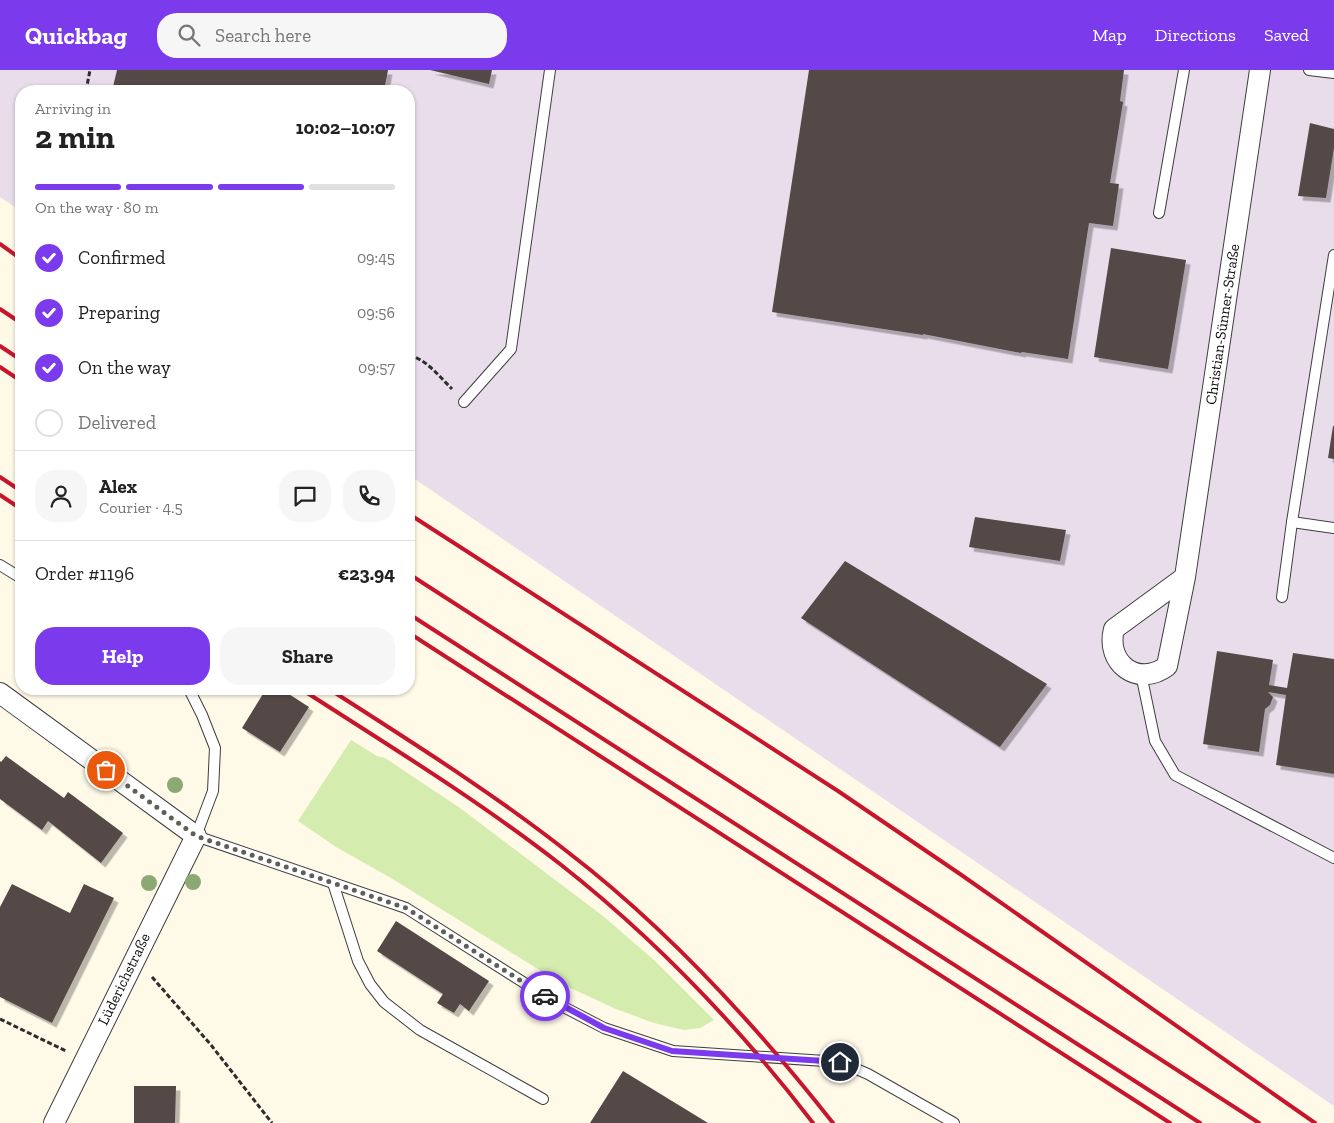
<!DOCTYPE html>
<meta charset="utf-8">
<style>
body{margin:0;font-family:"Zilla Slab",serif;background:#f6f6f6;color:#222;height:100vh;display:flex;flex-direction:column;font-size:19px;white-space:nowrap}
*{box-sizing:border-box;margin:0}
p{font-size:16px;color:#767676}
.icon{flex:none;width:28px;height:28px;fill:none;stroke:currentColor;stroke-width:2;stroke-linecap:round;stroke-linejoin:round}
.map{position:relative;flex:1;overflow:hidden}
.side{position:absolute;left:15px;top:15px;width:400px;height:610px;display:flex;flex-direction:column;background:#fff;border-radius:20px;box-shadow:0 1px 4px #0004}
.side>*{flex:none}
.pin{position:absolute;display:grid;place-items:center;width:42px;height:42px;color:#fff;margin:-21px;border:2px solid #fff;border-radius:50%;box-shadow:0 1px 5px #0007}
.courier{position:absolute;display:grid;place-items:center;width:50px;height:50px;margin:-25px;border:4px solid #7c3aed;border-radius:50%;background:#fff;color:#222;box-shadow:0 1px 6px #0007}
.head em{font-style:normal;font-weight:700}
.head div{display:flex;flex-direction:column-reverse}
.head{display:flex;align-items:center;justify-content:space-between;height:85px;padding:0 20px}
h1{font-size:32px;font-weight:700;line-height:38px}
.bar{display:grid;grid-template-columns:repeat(4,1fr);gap:8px 5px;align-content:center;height:60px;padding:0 20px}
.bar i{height:6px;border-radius:4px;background:#e0e0e0}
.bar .selected{background:#7c3aed}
.bar p{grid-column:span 4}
.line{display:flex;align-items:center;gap:12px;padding:0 20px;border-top:1px solid #e0e0e0}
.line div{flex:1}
.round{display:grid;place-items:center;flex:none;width:52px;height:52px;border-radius:20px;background:#f6f6f6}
ol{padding:0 20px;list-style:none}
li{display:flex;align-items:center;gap:15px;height:55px}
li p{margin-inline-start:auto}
li .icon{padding:5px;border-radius:50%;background:#7c3aed;color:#fff;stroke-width:4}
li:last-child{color:#767676}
li i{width:28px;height:28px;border:2px solid #e0e0e0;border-radius:50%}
.primary-button{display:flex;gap:10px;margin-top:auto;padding:10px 20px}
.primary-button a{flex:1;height:58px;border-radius:20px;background:#7c3aed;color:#fff;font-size:20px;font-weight:700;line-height:58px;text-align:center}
.primary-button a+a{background:#f6f6f6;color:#222}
header{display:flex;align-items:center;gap:30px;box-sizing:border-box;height:70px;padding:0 25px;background:#7c3aed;color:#fff}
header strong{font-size:24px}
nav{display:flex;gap:28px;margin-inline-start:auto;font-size:18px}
.search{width:350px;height:45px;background:#f6f6f6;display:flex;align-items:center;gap:12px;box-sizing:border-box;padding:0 18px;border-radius:20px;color:#767676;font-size:19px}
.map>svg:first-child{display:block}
</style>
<header>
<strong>Quickbag</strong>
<div class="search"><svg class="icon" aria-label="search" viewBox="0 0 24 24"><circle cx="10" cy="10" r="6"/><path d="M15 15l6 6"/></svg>Search here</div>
<nav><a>Map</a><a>Directions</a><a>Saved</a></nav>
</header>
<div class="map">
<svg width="1334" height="1053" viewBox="0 0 1334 1053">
<defs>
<filter id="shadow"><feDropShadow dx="4.5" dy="4.5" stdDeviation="0" flood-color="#0004"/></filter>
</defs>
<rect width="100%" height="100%" fill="#fff9e8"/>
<polygon fill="#e9ddeb" points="0,0 1334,0 1334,1036 409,405 409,21 21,21 21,141 0,127"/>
<polygon fill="#d4edae" points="351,670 377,686 385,688 460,738 603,846 654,890 714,950 700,958 684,960 654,953 616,939 562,914 391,808 336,777 298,751"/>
<g fill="#544a46" filter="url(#shadow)">
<polygon points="117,0 388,0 384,21 112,21"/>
<polygon points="430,0 492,0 489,14"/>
<polygon points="809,0 1124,0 1120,31 1123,32 1110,113 1119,114 1113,156 1089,153 1068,289 1022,282 1021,283 923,264 923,265 772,242"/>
<polygon points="1310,53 1334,59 1334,78 1326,128 1298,126"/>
<polygon points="1111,178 1186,190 1168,299 1094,287"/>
<polygon points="1333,356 1334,356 1334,389 1328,388"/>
<polygon points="975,447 1066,460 1060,491 969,477"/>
<polygon points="845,491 1047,614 1000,677 801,548"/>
<polygon points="1217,581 1273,590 1269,615 1287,618 1293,583 1334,589 1334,704 1276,695 1286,625 1268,622 1273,627 1270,635 1265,639 1259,682 1203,674"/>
<polygon points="266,619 281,619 309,637 280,682 242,658"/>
<polygon points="6,686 64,728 68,722 123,763 101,793 48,751 42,760 0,729 0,691 1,692"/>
<polygon points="12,814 70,843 84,814 114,828 52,953 0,927 0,837"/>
<polygon points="396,851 489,911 469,941 460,934 454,943 437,933 443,924 377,881"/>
<polygon points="623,1001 708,1053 590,1053"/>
<polygon points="134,1016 176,1016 175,1053 134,1053"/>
</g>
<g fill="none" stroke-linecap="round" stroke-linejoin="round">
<g stroke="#3e3e3e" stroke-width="12">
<g id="service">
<polyline points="1309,0 1334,3"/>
<polyline points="1159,143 1184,0"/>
<polyline points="1334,185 1292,452 1334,458"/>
<polyline points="464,332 511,279 550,0"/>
<polyline points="0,495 21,508"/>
<polyline points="1282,527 1292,452"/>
<polyline points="1141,604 1155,671 1175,705 1334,788"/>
<polyline points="189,619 202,645 215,678 213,721 196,766 406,838 556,933 604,958 673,981 840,992 868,1004 954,1053"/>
<polyline points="333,813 358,891 370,914 384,932 420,960 543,1029"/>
</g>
</g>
<g stroke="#3e3e3e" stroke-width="22">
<g id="minor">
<path id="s1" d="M 1185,507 L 1114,559 C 1105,593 1138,618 1167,596 L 1185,507 L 1260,0"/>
<polyline points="0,623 196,766 54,1053"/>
</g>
</g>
<g stroke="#2d2d2d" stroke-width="3" stroke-dasharray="5 2.5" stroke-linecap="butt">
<polyline points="86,21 90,0"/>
<path d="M 409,285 C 427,290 439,306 452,319"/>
<polyline points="152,907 211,975 272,1053"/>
<polyline points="0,949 66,981"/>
</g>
<use href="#service" stroke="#fff" stroke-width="10"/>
<use href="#minor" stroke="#fff" stroke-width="20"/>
<g stroke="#c7162c" stroke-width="4">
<polyline points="0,174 21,189"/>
<polyline points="0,239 21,253"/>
<polyline points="0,276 21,290"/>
<polyline points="0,297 21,311"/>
<polyline points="0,407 21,421"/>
<polyline points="0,425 21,439"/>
<polyline points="409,444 838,721 960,804 1315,1053"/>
<polyline points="409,504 1259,1053"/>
<polyline points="409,544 1200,1053"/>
<polyline points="409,563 1170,1053"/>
<path d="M 301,619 C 388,675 478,730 560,794 C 654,868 741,959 813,1053"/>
<path d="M 329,619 C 410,671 493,723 569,783 C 669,860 755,954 833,1053"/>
</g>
</g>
<g fill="#8ca974">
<circle cx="175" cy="715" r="8"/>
<circle cx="193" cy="812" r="8"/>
<circle cx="149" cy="813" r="8"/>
</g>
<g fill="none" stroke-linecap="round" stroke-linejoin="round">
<polyline stroke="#605e58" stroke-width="5" stroke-dasharray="0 9" points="106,700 196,766 406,838 545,926"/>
<polyline stroke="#7c3aed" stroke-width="6" points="545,926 604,958 672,981 840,992"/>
</g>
<g text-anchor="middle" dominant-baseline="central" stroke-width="5" stroke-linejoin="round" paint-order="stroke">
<g font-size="15" fill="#0b0b0b" stroke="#fff">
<text stroke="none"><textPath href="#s1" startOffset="522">Christian-Sünner-Straße</textPath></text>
<text transform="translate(124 909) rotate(-64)">Lüderichstraße</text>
</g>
</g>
</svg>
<div class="pin" style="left:106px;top:700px;background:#ea580c"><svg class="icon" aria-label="bag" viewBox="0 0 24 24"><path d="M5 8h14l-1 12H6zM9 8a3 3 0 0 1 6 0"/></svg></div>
<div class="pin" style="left:840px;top:992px;background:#1f2937"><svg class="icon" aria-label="home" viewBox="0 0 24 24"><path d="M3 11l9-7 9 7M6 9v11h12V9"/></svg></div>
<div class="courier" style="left:545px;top:926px"><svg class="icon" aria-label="car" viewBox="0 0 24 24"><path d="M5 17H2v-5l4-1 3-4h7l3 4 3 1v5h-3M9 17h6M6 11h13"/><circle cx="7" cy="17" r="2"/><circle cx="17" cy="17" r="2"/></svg></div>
<section class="side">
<div class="head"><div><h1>2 min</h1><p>Arriving in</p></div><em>10:02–10:07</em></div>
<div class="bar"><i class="selected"></i><i class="selected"></i><i class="selected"></i><i></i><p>On the way · 80 m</p></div>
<ol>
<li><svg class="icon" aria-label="check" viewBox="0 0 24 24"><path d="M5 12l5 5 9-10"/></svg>Confirmed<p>09:45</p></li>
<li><svg class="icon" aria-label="check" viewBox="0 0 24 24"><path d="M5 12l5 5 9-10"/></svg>Preparing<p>09:56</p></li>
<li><svg class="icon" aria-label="check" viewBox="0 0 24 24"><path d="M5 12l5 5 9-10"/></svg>On the way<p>09:57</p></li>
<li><i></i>Delivered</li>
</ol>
<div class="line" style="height:90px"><a class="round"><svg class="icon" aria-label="person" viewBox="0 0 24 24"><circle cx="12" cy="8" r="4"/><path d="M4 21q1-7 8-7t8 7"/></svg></a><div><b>Alex</b><p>Courier · 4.5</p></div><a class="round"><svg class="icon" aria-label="chat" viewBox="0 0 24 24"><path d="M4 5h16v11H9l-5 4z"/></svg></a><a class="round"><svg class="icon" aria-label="phone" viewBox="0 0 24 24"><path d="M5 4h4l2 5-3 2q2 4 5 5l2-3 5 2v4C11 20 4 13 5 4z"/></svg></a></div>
<div class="line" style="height:65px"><div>Order #1196</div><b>€23.94</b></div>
<div class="primary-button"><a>Help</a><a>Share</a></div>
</section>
</div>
